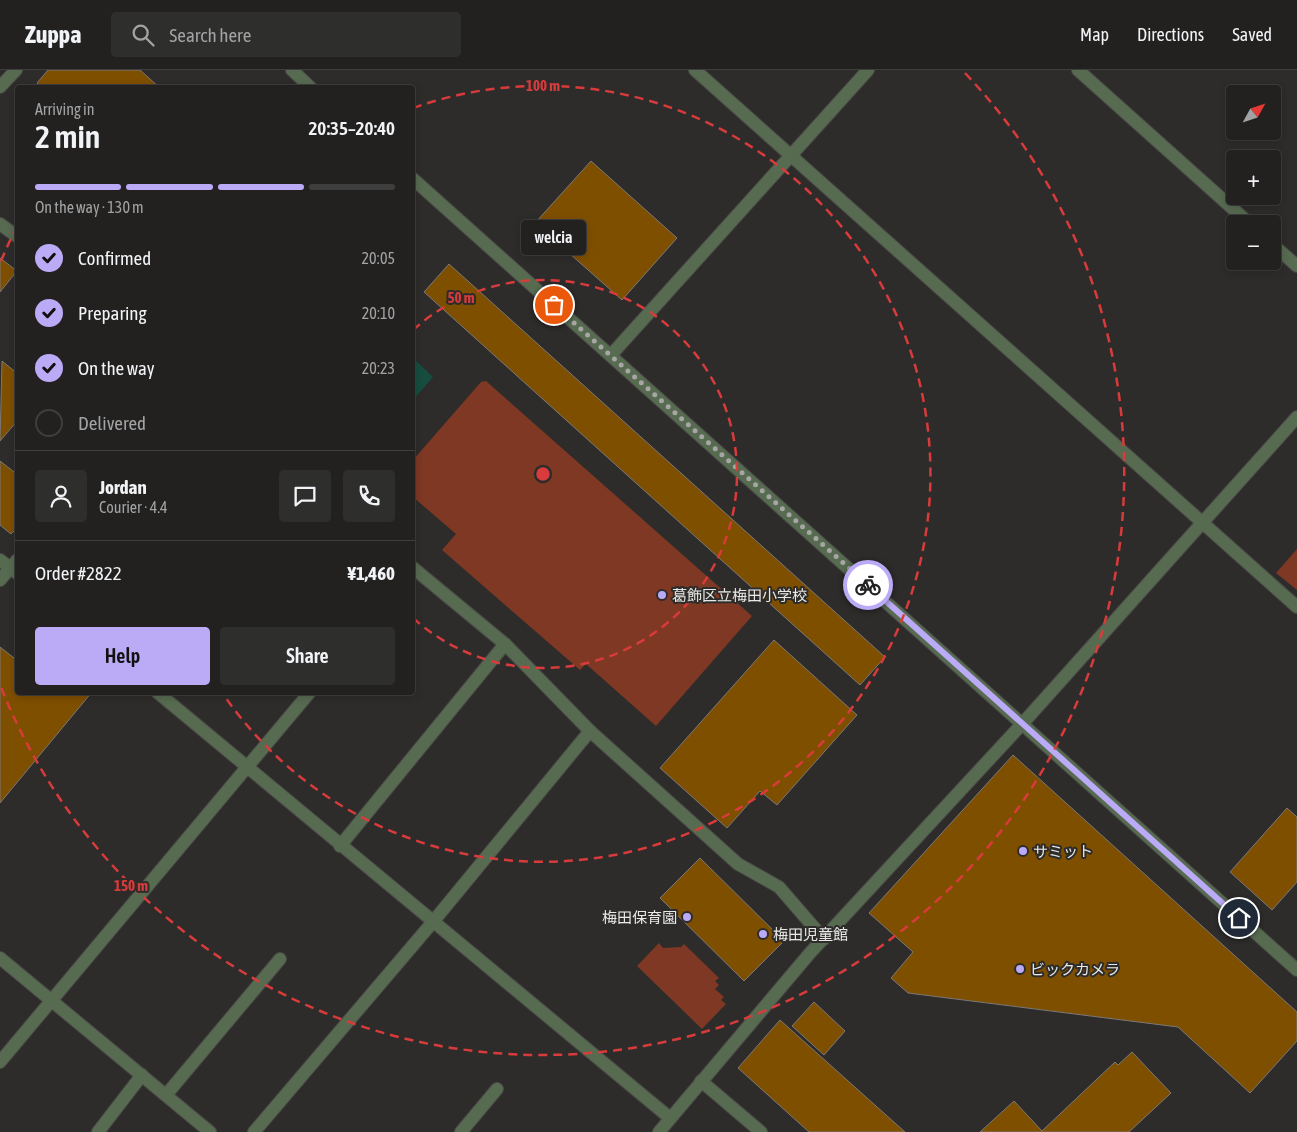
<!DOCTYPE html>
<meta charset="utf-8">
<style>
body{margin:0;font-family:"Asap Condensed","Noto Sans JP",sans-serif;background:#2e2e2d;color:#f1f3f6;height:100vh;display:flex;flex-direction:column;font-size:19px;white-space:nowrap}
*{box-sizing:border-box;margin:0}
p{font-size:16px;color:#a2a3a5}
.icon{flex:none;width:28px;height:28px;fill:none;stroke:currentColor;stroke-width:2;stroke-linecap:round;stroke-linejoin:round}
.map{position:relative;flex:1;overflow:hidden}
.drawer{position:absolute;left:15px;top:15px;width:400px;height:610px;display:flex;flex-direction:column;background:#222120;border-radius:5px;box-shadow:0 2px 8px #0003,0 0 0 1px #3f3e3e}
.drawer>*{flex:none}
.needle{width:32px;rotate:50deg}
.buttons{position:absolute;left:1226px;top:15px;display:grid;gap:10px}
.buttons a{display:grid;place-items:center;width:55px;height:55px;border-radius:5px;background:#222120;box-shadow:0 2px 8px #0003,0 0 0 1px #3f3e3e;font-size:25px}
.pin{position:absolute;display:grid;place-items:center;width:42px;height:42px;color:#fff;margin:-21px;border:2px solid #fff;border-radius:50%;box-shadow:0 1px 5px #0007}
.courier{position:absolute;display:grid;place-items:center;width:50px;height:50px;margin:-25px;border:4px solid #bbaaf6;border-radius:50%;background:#fff;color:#222;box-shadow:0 1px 6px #0007}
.bubble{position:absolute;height:35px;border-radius:5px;background:#222120;box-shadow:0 2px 8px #0003,0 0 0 1px #3f3e3e;font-size:16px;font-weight:600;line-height:35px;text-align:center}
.overview em{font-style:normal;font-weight:600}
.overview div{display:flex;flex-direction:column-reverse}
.overview{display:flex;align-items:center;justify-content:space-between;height:85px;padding:0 20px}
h1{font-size:32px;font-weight:600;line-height:38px}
.bar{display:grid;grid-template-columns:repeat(4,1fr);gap:8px 5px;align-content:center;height:60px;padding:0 20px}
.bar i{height:6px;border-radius:4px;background:#3f3e3e}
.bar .on{background:#bbaaf6}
.bar p{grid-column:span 4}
.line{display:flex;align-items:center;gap:12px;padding:0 20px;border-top:1px solid #3f3e3e}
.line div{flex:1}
.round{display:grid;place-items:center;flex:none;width:52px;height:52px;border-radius:5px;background:#2e2e2d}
ol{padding:0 20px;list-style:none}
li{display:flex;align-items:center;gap:15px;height:55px}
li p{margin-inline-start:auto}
li .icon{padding:5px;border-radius:50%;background:#bbaaf6;color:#111;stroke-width:4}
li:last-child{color:#a2a3a5}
li i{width:28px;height:28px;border:2px solid #3f3e3e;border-radius:50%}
.button{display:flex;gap:10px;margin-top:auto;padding:10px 20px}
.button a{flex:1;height:58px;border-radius:5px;background:#bbaaf6;color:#111;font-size:20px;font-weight:600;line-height:58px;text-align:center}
.button a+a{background:#2e2e2d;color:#f1f3f6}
header{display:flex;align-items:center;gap:30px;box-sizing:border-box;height:70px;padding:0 25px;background:#222120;border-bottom:1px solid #3f3e3e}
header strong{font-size:24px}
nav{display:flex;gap:28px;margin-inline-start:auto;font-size:18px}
.search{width:350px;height:45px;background:#2e2e2d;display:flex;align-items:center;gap:12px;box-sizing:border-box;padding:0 18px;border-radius:5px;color:#a2a3a5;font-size:19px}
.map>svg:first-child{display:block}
</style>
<header>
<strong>Zuppa</strong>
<div class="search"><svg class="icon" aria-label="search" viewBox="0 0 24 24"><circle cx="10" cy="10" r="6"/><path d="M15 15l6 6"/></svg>Search here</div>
<nav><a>Map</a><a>Directions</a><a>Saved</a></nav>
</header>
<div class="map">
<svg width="1297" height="1062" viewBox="0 0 1297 1062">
<rect width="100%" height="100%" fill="#2d2c2a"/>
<g fill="#7e3824">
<polygon points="486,311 752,546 656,656 586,594 580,600 442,480 456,464 413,427 413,390 481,312"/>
<polygon points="1297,479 1297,520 1276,503"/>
<polygon points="659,873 663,878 681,877 684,874 719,908 715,911 719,915 715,919 724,927 721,930 726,934 702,959 637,896"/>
</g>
<polygon fill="#164d3f" points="413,288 433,307 413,330"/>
<g fill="#7f4f00" stroke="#7c7977">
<polygon points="48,0 140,0 160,18 43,18 37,13"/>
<polygon points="591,91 677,168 622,230 535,153"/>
<polygon points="0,188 17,201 0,222"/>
<polygon points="449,194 885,587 860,615 424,222"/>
<polygon points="2,291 18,304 18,350 0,371"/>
<polygon points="0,391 18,405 18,457 11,464 0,455"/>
<polygon points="774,570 857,645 777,735 760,721 727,758 660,698"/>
<polygon points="0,577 18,591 18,622 92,622 0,733"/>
<polygon points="1013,685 1297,942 1297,971 1250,1023 1178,957 908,923 891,908 913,882 869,843"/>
<polygon points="1287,738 1297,747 1297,812 1272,840 1230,802"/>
<polygon points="700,788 784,871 744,911 660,828"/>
<polygon points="814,932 845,961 824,985 792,956"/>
<polygon points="780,950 905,1062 809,1062 738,998"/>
<polygon points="1132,982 1171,1023 1129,1062 980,1062 1014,1031 1042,1061 1115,992 1118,995"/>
</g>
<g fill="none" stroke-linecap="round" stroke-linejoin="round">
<g stroke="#4b4a48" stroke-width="14">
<g id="service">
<polyline points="166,1025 280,889"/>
<polyline points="98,1062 142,1005"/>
<polyline points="461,1062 497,1019"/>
</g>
</g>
<g stroke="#4b4a48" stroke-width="14">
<g id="minor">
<polyline points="695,0 1297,537"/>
<polyline points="1078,0 1250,154"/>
<polyline points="0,17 16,0"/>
<polyline points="0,154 18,167"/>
<polyline points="1272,174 1297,196"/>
<polyline points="611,285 868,0"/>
<polyline points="0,490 18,504"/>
<polyline points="412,497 505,574 590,661 738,794 779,817 824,869"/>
<polyline points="0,510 18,489"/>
<polyline points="157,622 670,1048"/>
<polyline points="1023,653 1297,347"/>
<polyline points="340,776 505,574"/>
<polyline points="0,888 210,1062"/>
<polyline points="0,992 310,622"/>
<polyline points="701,1011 761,1062"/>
<polyline points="254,1062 432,853 590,661"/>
</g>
</g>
<g stroke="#4b4a48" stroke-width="14">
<g id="tertiary">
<polyline points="292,0 311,18"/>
<polyline points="412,108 1297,900"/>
<polyline points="659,1062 810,883 1023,653"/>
</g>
</g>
<use href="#service" stroke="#576b51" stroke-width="12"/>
<use href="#minor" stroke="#576b51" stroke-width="12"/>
<use href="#tertiary" stroke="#576b51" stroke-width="12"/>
</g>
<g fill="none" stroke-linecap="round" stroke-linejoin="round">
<polyline stroke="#a7a6a4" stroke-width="5" stroke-dasharray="0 9" points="554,235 868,515"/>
<polyline stroke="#bbaaf6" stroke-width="6" points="868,515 1239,848"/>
</g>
<g fill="none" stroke="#d83b3b" stroke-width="2.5" stroke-dasharray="9 6">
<path d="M413 260A194 194 0 1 1 413 548"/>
<path d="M413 38A388 388 0 1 1 223 624"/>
<path d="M1 191A582 582 0 0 1 16 158M965 3A582 582 0 1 1 1 617"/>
</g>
<g fill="#bbaaf6" stroke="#2d2c2a" stroke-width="2">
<circle cx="662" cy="525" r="5"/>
<circle cx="1023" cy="781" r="5"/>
<circle cx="687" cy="847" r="5"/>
<circle cx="763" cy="864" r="5"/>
<circle cx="1020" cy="899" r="5"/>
</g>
<g text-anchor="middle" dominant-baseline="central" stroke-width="4" stroke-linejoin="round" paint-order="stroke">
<g font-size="15" fill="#e8e8e6" stroke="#2d2c2a" text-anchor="start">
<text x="672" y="525">葛飾区立梅田小学校</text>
<text x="1033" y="781">サミット</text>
<text x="677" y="847" text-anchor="end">梅田保育園</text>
<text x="773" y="864">梅田児童館</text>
<text x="1030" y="899">ビックカメラ</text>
</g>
</g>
<circle cx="543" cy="404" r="8" fill="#d83b3b" stroke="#2d2c2a" stroke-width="2.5"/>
<g font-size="15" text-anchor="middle" font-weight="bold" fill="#d83b3b" stroke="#2d2c2a" stroke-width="4" stroke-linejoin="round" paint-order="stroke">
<text x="543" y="21">100 m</text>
<text x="461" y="233">50 m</text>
<text x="131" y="821">150 m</text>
</g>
</svg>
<div class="buttons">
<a><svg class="needle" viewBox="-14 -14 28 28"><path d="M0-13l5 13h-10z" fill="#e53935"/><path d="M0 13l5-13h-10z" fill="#a2a3a5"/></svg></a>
<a>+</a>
<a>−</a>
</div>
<div class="pin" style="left:554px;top:235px;background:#ea580c"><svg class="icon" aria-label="bag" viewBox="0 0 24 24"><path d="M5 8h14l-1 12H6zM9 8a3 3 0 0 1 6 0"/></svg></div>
<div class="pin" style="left:1239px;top:848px;background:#1f2937"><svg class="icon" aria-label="home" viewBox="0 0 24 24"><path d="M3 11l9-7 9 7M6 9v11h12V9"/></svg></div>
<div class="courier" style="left:868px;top:515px"><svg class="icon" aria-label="bike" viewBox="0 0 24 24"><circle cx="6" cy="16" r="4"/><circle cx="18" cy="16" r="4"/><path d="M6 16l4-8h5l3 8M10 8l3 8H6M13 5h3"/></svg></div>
<div class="bubble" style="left:521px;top:150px;width:65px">welcia</div>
<section class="drawer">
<div class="overview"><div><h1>2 min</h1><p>Arriving in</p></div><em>20:35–20:40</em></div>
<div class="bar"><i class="on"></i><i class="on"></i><i class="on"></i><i></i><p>On the way · 130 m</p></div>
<ol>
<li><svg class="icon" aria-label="check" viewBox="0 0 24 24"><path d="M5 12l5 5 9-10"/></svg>Confirmed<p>20:05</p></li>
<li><svg class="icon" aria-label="check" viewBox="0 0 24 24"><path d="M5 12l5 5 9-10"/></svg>Preparing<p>20:10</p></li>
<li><svg class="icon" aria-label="check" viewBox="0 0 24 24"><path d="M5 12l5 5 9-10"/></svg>On the way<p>20:23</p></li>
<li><i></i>Delivered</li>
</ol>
<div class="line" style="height:90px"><a class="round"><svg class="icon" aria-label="person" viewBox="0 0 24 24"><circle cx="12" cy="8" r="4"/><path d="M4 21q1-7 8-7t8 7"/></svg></a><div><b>Jordan</b><p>Courier · 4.4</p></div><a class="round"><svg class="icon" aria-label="chat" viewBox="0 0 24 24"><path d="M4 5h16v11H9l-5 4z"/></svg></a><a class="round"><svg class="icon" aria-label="phone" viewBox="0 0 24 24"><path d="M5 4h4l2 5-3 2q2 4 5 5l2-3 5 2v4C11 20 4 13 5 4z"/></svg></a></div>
<div class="line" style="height:65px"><div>Order #2822</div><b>¥1,460</b></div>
<div class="button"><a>Help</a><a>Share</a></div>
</section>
</div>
